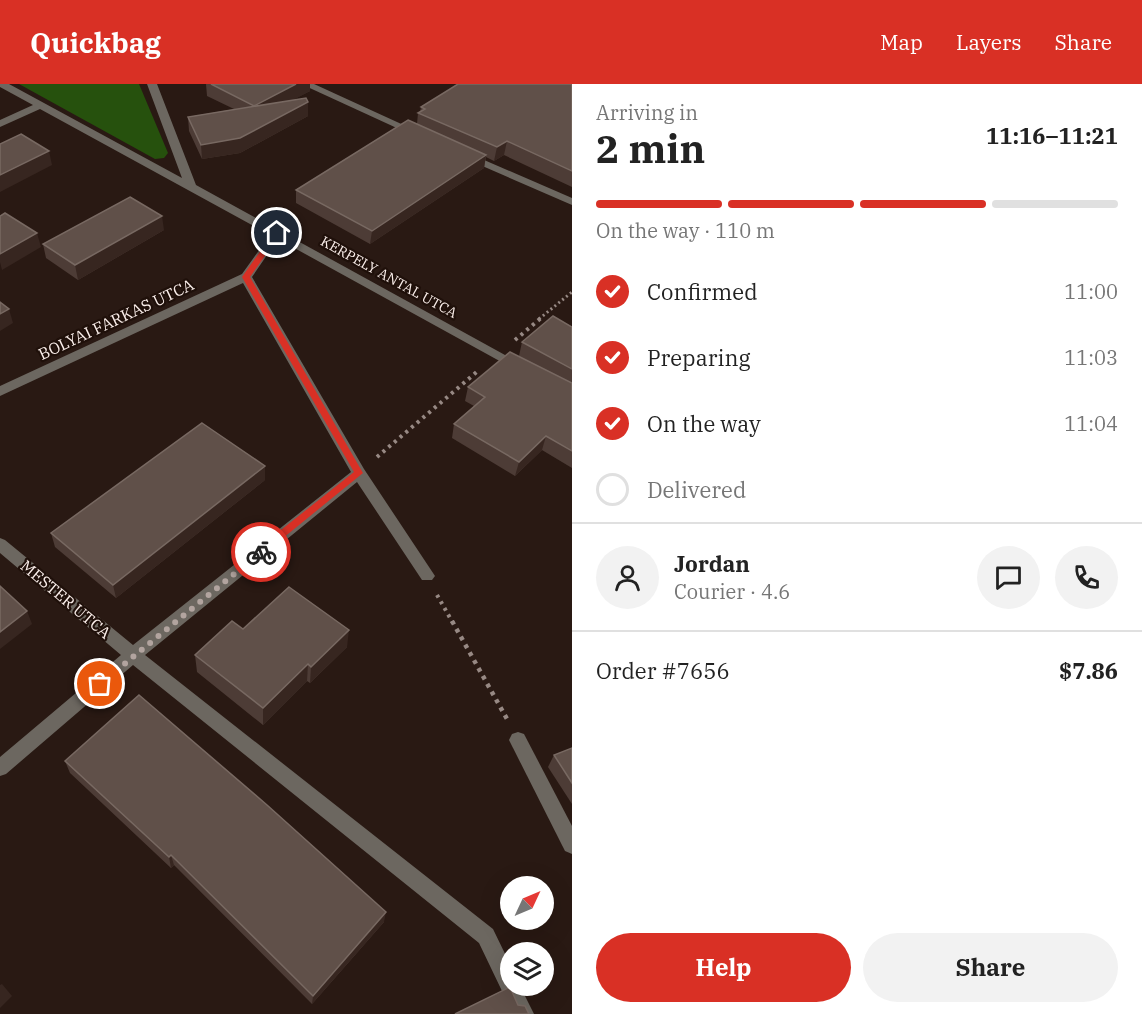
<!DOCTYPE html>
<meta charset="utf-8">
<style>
body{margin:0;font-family:"IBM Plex Serif",serif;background:#f2f2f2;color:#222;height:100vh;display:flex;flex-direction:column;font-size:22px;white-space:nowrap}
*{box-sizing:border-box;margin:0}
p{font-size:20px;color:#767676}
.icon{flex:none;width:33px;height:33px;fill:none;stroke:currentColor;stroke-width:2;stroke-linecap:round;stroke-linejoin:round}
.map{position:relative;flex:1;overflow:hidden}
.details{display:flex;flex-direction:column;background:#fff;width:570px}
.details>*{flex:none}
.needle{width:39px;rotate:46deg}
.controls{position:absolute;left:500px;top:792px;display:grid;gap:12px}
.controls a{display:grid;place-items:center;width:54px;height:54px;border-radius:50%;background:#fff;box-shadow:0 6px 24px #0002;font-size:30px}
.pin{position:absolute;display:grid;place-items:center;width:51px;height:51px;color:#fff;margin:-26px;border:3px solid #fff;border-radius:50%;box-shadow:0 2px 6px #0007}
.courier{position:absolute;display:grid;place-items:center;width:60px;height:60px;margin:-30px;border:4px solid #d93025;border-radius:50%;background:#fff;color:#222;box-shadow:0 2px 8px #0007}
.headline em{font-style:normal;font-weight:800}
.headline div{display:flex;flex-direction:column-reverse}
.headline{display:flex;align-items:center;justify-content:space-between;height:102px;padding:0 24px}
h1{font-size:39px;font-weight:800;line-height:45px}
.bar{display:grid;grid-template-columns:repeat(4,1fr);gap:9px 6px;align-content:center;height:72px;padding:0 24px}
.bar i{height:8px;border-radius:4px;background:#e0e0e0}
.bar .current{background:#d93025}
.bar p{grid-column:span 4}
.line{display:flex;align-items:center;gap:15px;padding:0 24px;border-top:2px solid #e0e0e0}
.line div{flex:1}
.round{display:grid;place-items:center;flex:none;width:63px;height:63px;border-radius:32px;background:#f2f2f2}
ol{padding:0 24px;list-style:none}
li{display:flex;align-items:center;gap:18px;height:66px}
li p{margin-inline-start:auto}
li .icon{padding:6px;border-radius:50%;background:#d93025;color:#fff;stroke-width:4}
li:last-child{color:#767676}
li i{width:33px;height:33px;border:3px solid #e0e0e0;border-radius:50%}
.cta{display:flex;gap:12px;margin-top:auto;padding:12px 24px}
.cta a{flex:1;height:69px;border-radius:36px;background:#d93025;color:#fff;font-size:24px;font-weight:800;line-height:69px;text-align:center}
.cta a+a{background:#f2f2f2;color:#222}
header{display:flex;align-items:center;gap:36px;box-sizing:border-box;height:84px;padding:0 30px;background:#d93025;color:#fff}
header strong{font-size:28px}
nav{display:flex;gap:33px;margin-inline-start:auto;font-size:21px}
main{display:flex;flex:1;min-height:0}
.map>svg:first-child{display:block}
</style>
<header>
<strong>Quickbag</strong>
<nav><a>Map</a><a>Layers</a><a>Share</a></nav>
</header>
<main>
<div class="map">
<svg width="572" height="930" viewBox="0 0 572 930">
<rect width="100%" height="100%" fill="#291913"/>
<polygon fill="#26510d" points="19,0 139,0 168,69 164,74 155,75"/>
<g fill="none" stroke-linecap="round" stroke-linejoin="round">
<polyline stroke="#978984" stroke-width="3" stroke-dasharray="2 3" stroke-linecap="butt" points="539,235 572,208"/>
<g stroke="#978984" stroke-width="4" stroke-dasharray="3 4.5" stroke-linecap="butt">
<polyline points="515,256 541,234"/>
<polyline points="377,373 479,286"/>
<polyline points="437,511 453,539"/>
</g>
<polyline stroke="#978984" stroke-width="4.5" stroke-dasharray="4 5" stroke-linecap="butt" points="452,537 507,635"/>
<g fill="#6c6760" fill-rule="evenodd">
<polygon points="0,0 9,0 182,94 147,0 157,0 196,101 527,283 526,286 516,286 278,155 252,193 364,385 435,492 432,496 422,496 357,398 145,571 493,845 510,880 510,902 520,902 534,930 513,930 479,859 133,581 6,690 0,692 0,673 121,571 0,469 0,454 5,456 133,561 351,388 243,199 0,312 0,302 242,190 270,151 40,25 0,43 0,36 33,21 0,3"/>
<polygon points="301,0 314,0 421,49 412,51"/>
<polygon points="468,69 572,114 572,121 464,74 463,72"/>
<polygon points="518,648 524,650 572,742 572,770 565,767 509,656 512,650"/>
</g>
</g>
<g fill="#4d3c36">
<polygon points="206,0 310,0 310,7 292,16 308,32 240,69 202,75 189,47 188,33 234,25 207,12"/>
<polygon points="572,0 572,103 504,71 494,77 486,73 484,84 370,160 296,119 296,106 417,40 418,29 420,28 421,23"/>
<polygon points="164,146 78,196 46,174 43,160"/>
<polygon points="572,243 572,384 542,366 515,392 452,354 454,340 474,322 465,317 468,303 519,272 522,258"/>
<polygon points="265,396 116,514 55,463 51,449"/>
<polygon points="243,545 347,563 310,599 307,597 263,641 197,588 195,571"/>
<polygon points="572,664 572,720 548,683 554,671"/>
<polygon points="65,677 384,838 312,920 174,781 171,784 70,689"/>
</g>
<g fill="#372620">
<polygon points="296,0 310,0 310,7 255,36 254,22"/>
<polygon points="308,18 308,32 240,69 202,75 201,61"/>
<polygon points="507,57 504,71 494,77 497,63"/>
<polygon points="49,67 52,81 0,108 0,91"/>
<polygon points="486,71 484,84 370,160 372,147"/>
<polygon points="162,132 164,146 78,196 75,181"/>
<polygon points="37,149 41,163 2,186 0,178 0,170"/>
<polygon points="9,225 13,239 0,247 0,230"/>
<polygon points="546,352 542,366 515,392 519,378"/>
<polygon points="265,382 265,396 116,514 113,501"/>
<polygon points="27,527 32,540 0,565 0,548"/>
<polygon points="349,546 347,563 310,599 311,583"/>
<polygon points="308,580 307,597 263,641 263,624"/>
<polygon points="171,771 174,781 171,784 169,773"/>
<polygon points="386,828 384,838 312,920 313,912"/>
<polygon points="2,900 12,912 0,924 0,901"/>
</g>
<g fill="#605049" stroke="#786962" stroke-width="1.5">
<polygon points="211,0 296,0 254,22"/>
<polygon points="458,0 572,0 572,87 507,57 497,63 418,29 425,25 421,23"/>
<polygon points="306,14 308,18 240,54 201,61 188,33"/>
<polygon points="408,36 486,71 372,147 296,106"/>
<polygon points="21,50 49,67 0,91 0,60"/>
<polygon points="130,113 162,132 75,181 43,160"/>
<polygon points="5,129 37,149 0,170 0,132"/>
<polygon points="0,218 9,225 0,230"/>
<polygon points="553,232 572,243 572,285 522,258"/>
<polygon points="510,268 572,299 572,367 546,352 519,378 454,340 485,313 468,303"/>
<polygon points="202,339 265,382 113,501 51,449"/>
<polygon points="0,502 27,527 0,548"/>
<polygon points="289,503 349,546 311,583 308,580 263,624 195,571 232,537 243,545"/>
<polygon points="139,611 267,721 386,828 313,912 171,771 169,773 65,677"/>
<polygon points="572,664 572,699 554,671"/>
<polygon points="510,903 518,921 525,922 529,930 455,930"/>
</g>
<polygon fill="#d93025" points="274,148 281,149 250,193 363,389 261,472 256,468 257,465 354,388 242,193"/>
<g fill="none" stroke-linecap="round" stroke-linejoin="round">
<polyline stroke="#b2a49f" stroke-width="6" stroke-dasharray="0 10.8" points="100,600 261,468"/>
</g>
<g text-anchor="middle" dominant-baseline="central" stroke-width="4.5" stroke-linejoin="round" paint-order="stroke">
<g font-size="14" fill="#fbefeb" stroke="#1f100a">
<text transform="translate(389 193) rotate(29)">KERPELY ANTAL UTCA</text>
</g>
<g font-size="16" fill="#fbefeb" stroke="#1f100a">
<text transform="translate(116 235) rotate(-25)">BOLYAI FARKAS UTCA</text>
<text transform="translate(66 515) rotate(40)">MESTER UTCA</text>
</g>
</g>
</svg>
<div class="controls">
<a><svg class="needle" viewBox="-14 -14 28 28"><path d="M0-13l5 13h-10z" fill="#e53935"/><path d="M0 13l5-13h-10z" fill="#767676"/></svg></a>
<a><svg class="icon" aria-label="layers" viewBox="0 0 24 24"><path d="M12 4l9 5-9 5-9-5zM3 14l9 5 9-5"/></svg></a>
</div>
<div class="pin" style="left:100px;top:600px;background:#ea580c"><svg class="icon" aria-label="bag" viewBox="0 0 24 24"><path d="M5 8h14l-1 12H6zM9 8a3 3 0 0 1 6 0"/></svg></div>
<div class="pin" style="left:277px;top:149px;background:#1f2937"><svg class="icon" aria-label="home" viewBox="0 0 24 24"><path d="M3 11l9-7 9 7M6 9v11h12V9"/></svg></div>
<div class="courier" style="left:261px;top:468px"><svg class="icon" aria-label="bike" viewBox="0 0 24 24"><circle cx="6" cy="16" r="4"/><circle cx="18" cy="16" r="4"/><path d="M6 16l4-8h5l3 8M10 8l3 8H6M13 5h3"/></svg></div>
</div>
<section class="details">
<div class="headline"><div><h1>2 min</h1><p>Arriving in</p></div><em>11:16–11:21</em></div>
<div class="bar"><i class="current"></i><i class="current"></i><i class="current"></i><i></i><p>On the way · 110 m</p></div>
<ol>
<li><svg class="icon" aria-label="check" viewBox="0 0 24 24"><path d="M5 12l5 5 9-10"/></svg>Confirmed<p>11:00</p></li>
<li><svg class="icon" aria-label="check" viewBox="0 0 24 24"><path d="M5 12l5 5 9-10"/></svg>Preparing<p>11:03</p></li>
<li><svg class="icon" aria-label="check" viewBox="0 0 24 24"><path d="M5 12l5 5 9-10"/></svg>On the way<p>11:04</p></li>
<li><i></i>Delivered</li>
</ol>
<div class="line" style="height:108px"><a class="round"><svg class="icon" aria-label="person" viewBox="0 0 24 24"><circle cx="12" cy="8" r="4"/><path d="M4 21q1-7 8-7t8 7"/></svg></a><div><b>Jordan</b><p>Courier · 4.6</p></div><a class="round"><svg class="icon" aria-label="chat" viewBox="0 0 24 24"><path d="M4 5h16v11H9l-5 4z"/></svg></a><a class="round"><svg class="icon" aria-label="phone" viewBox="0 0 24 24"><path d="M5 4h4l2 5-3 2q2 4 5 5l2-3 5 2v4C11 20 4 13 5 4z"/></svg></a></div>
<div class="line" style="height:78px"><div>Order #7656</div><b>$7.86</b></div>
<div class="cta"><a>Help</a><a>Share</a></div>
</section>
</main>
